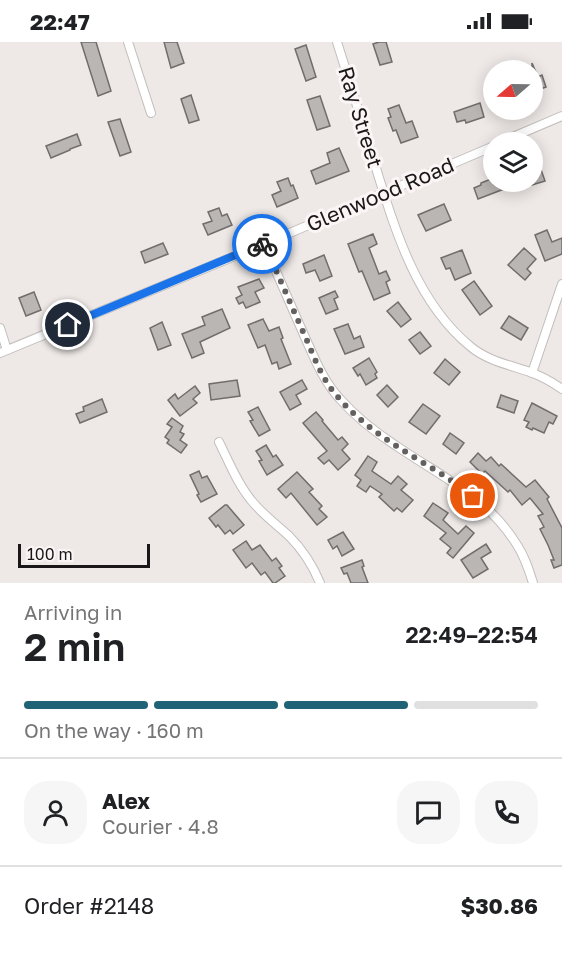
<!DOCTYPE html>
<meta charset="utf-8">
<style>
body{margin:0;font-family:"Golos Text",sans-serif;background:#f6f6f6;color:#202124;height:100vh;display:flex;flex-direction:column;font-size:22px;white-space:nowrap}
*{box-sizing:border-box;margin:0}
p{font-size:20px;color:#757577}
.icon{flex:none;width:33px;height:33px;fill:none;stroke:currentColor;stroke-width:2;stroke-linecap:round;stroke-linejoin:round}
.map{position:relative;height:541px;overflow:hidden}
.details{display:flex;flex-direction:column;background:#fff;flex:1}
.details>*{flex:none}
.needle{width:39px;rotate:250deg}
.fabs{position:absolute;left:483px;top:18px;display:grid;gap:12px}
.fabs a{display:grid;place-items:center;width:60px;height:60px;border-radius:50%;background:#fff;box-shadow:0 3px 15px #0003;font-size:30px}
.scale{position:absolute;left:18px;bottom:15px;width:132px;box-sizing:border-box;padding-left:6px;border:3px solid #191717;border-top:0;font-size:16px;line-height:21px;white-space:nowrap;color:#191717;-webkit-text-stroke:4px #fbf6f5;paint-order:stroke}
.pin{position:absolute;display:grid;place-items:center;width:51px;height:51px;color:#fff;margin:-26px;border:3px solid #fff;border-radius:50%;box-shadow:0 2px 6px #0007}
.courier{position:absolute;display:grid;place-items:center;width:60px;height:60px;margin:-30px;border:4px solid #1a73e8;border-radius:50%;background:#fff;color:#222;box-shadow:0 2px 8px #0007}
.summary em{font-style:normal;font-weight:600}
.summary div{display:flex;flex-direction:column-reverse}
.summary{display:flex;align-items:center;justify-content:space-between;height:102px;padding:0 24px}
h1{font-size:39px;font-weight:600;line-height:45px}
.bar{display:grid;grid-template-columns:repeat(4,1fr);gap:9px 6px;align-content:center;height:72px;padding:0 24px}
.bar i{height:8px;border-radius:4px;background:#e0e0e0}
.bar .current{background:#206376}
.bar p{grid-column:span 4}
.line{display:flex;align-items:center;gap:15px;padding:0 24px;border-top:2px solid #e0e0e0}
.line div{flex:1}
.round{display:grid;place-items:center;flex:none;width:63px;height:63px;border-radius:24px;background:#f6f6f6}
.status{display:flex;justify-content:space-between;align-items:center;height:42px;padding:0 30px;background:#fff;direction:ltr}
.status svg{height:16px;fill:currentColor}
.map>svg:first-child{display:block}
</style>
<div class="status"><b>22:47</b><svg viewBox="0 0 49 12"><path d="M0 12V9h3v3zM5 12V6h3v6zM10 12V3h3v9zM15 12V0h3v12zM26 1h20v11H26zM47 4h2v5h-2z"/></svg></div>
<div class="map">
<svg width="562" height="541" viewBox="0 0 562 541">
<rect width="100%" height="100%" fill="#eee9e7"/>
<g fill="#bab6b4" stroke="#716d6c" stroke-width="1.5">
<polygon points="81,0 96,0 111,49 98,54"/>
<polygon points="164,0 177,0 184,21 171,26"/>
<polygon points="379,0 386,0 392,20 380,23 373,2"/>
<polygon points="306,3 316,35 306,39 295,7"/>
<polygon points="532,21 538,35 542,33 546,45 535,49 534,47 532,47"/>
<polygon points="191,53 199,78 189,81 181,57"/>
<polygon points="320,54 330,84 317,88 307,58"/>
<polygon points="480,61 484,75 466,81 465,78 457,80 454,70"/>
<polygon points="399,63 406,81 412,79 418,95 401,101 396,88 393,89 388,76 391,75 388,67"/>
<polygon points="120,77 131,110 120,114 108,80"/>
<polygon points="77,92 81,103 70,107 70,108 51,116 46,104"/>
<polygon points="339,106 349,129 316,142 311,129 330,121 327,111"/>
<polygon points="539,122 545,139 532,143 532,124"/>
<polygon points="288,136 291,144 293,143 298,156 277,165 272,153 281,149 277,140"/>
<polygon points="491,137 492,140 501,140 504,147 478,157 474,146 481,143 481,141"/>
<polygon points="444,162 451,178 426,189 418,173"/>
<polygon points="219,166 222,174 227,172 232,183 208,193 203,182 212,179 208,170"/>
<polygon points="547,188 552,200 562,196 562,212 545,219 535,193"/>
<polygon points="373,192 377,202 369,206 379,232 386,229 390,238 386,240 390,251 374,258 362,229 359,230 348,202"/>
<polygon points="163,201 168,212 145,221 141,210"/>
<polygon points="524,206 536,217 527,227 531,231 525,238 508,223"/>
<polygon points="462,208 471,231 455,238 450,226 446,227 441,216"/>
<polygon points="324,213 332,234 320,239 315,228 306,231 303,222"/>
<polygon points="259,237 264,246 255,250 260,260 246,266 243,260 239,262 236,256 242,253 238,245"/>
<polygon points="474,239 492,264 480,273 462,248"/>
<polygon points="335,249 338,255 334,257 338,267 326,272 319,256"/>
<polygon points="34,250 41,268 26,274 19,256"/>
<polygon points="398,260 411,277 401,285 387,269"/>
<polygon points="222,267 230,286 200,300 204,311 192,316 182,292 205,283 202,275"/>
<polygon points="509,274 528,286 521,298 501,286"/>
<polygon points="263,277 269,289 279,285 283,296 281,297 291,322 279,327 277,320 272,322 265,303 258,306 248,283"/>
<polygon points="162,280 171,303 158,308 150,286"/>
<polygon points="348,282 354,297 360,294 364,305 345,312 334,287"/>
<polygon points="420,290 431,304 420,312 409,298"/>
<polygon points="369,316 377,330 375,332 377,336 366,343 360,332 358,334 353,326"/>
<polygon points="445,317 460,330 449,343 434,331"/>
<polygon points="237,338 240,354 211,358 209,342"/>
<polygon points="302,338 307,347 296,353 301,362 290,368 280,350"/>
<polygon points="387,343 398,355 388,365 377,353"/>
<polygon points="195,344 200,351 193,357 197,361 180,374 168,358 175,352 178,357"/>
<polygon points="501,353 518,359 514,371 497,365"/>
<polygon points="102,357 107,370 80,381 76,372 84,369 83,365"/>
<polygon points="532,361 557,374 553,382 549,380 544,391 533,386 532,388 526,385 529,380 524,378"/>
<polygon points="423,362 440,374 426,392 409,380"/>
<polygon points="258,365 270,388 259,394 250,379 253,378 248,370"/>
<polygon points="316,370 323,378 322,379 338,398 342,395 348,402 342,408 350,417 338,428 329,418 324,422 318,416 327,409 303,381"/>
<polygon points="172,376 183,384 180,390 184,392 180,398 187,403 181,411 167,401 169,398 165,395 172,385 167,382"/>
<polygon points="450,391 464,401 456,412 443,402"/>
<polygon points="266,403 273,415 276,413 283,423 267,433 259,419 262,418 256,409"/>
<polygon points="478,411 486,419 491,415 499,424 501,422 526,445 535,438 549,455 547,457 562,486 562,523 554,526 551,518 554,518 548,503 540,487 544,485 538,474 543,472 530,456 522,463 510,448 508,450 485,429 482,432 470,420"/>
<polygon points="368,414 377,420 372,429 391,442 398,434 407,442 401,448 413,458 402,470 397,466 394,469 379,455 382,452 370,444 366,450 357,444 361,438 355,433"/>
<polygon points="199,429 202,436 207,434 217,452 201,460 197,453 199,452 190,433"/>
<polygon points="297,430 313,447 309,450 322,464 319,467 327,475 317,483 291,451 286,456 278,447"/>
<polygon points="433,461 448,471 443,478 458,492 466,484 474,491 453,516 447,511 451,506 440,497 446,491 424,474"/>
<polygon points="225,463 227,463 244,483 233,492 230,488 225,492 218,483 216,485 209,476"/>
<polygon points="343,490 354,507 342,514 337,504 333,507 328,498"/>
<polygon points="246,499 252,508 260,503 272,519 276,516 282,524 279,526 285,534 275,541 273,541 265,530 261,533 252,521 246,526 233,508"/>
<polygon points="486,502 491,510 481,516 488,527 473,536 461,518"/>
<polygon points="362,518 364,524 362,525 368,541 351,541 347,531 344,532 341,526"/>
</g>
<g fill="none" stroke-linecap="round" stroke-linejoin="round">
<g stroke="#c2bebc" stroke-width="10">
<g id="street">
<polyline points="128,0 151,71"/>
<path d="M 337,0 C 349,38 361,76 372,113 C 393,181 414,259 471,305 C 488,319 510,323 530,330 C 541,334 552,340 562,347"/>
<polyline points="501,100 562,74"/>
<path d="M 264,202 C 277,232 291,263 304,293 C 314,315 323,339 340,357 C 356,375 375,390 395,403 C 440,434 488,455 517,503 C 525,515 529,528 533,541"/>
<polyline points="0,286 7,308"/>
<polyline points="0,311 264,202 494,104"/>
<polyline points="532,331 562,242"/>
<path d="M 219,400 C 229,420 237,441 251,458 C 262,472 276,482 289,494 C 302,507 313,524 320,541"/>
</g>
</g>
<use href="#street" stroke="#fff" stroke-width="8"/>
</g>
<g fill="none" stroke-linecap="round" stroke-linejoin="round">
<path stroke="#646060" stroke-width="6" stroke-dasharray="0 10.8" d="M 262,202 L 264,202 C 278,232 291,263 305,294 C 314,315 322,337 337,354 C 374,398 429,420 473,454"/>
<polyline stroke="#1a73e8" stroke-width="8" points="68,283 262,202"/>
</g>
<g text-anchor="middle" dominant-baseline="central" stroke-width="6" stroke-linejoin="round" paint-order="stroke">
<g font-size="21" fill="#191717" stroke="#fbf6f5">
<text transform="translate(361 75) rotate(73)">Ray Street</text>
<text transform="translate(380 152) rotate(-23)">Glenwood Road</text>
</g>
</g>
</svg>
<div class="fabs">
<a><svg class="needle" viewBox="-14 -14 28 28"><path d="M0-13l5 13h-10z" fill="#e53935"/><path d="M0 13l5-13h-10z" fill="#757577"/></svg></a>
<a><svg class="icon" aria-label="layers" viewBox="0 0 24 24"><path d="M12 4l9 5-9 5-9-5zM3 14l9 5 9-5"/></svg></a>
</div>
<div class="scale">100 m</div>
<div class="pin" style="left:473px;top:454px;background:#ea580c"><svg class="icon" aria-label="bag" viewBox="0 0 24 24"><path d="M5 8h14l-1 12H6zM9 8a3 3 0 0 1 6 0"/></svg></div>
<div class="pin" style="left:68px;top:283px;background:#1f2937"><svg class="icon" aria-label="home" viewBox="0 0 24 24"><path d="M3 11l9-7 9 7M6 9v11h12V9"/></svg></div>
<div class="courier" style="left:262px;top:202px"><svg class="icon" aria-label="bike" viewBox="0 0 24 24"><circle cx="6" cy="16" r="4"/><circle cx="18" cy="16" r="4"/><path d="M6 16l4-8h5l3 8M10 8l3 8H6M13 5h3"/></svg></div>
</div>
<section class="details">
<div class="summary"><div><h1>2 min</h1><p>Arriving in</p></div><em>22:49–22:54</em></div>
<div class="bar"><i class="current"></i><i class="current"></i><i class="current"></i><i></i><p>On the way · 160 m</p></div>
<div class="line" style="height:108px"><a class="round"><svg class="icon" aria-label="person" viewBox="0 0 24 24"><circle cx="12" cy="8" r="4"/><path d="M4 21q1-7 8-7t8 7"/></svg></a><div><b>Alex</b><p>Courier · 4.8</p></div><a class="round"><svg class="icon" aria-label="chat" viewBox="0 0 24 24"><path d="M4 5h16v11H9l-5 4z"/></svg></a><a class="round"><svg class="icon" aria-label="phone" viewBox="0 0 24 24"><path d="M5 4h4l2 5-3 2q2 4 5 5l2-3 5 2v4C11 20 4 13 5 4z"/></svg></a></div>
<div class="line" style="height:78px"><div>Order #2148</div><b>$30.86</b></div>
</section>
